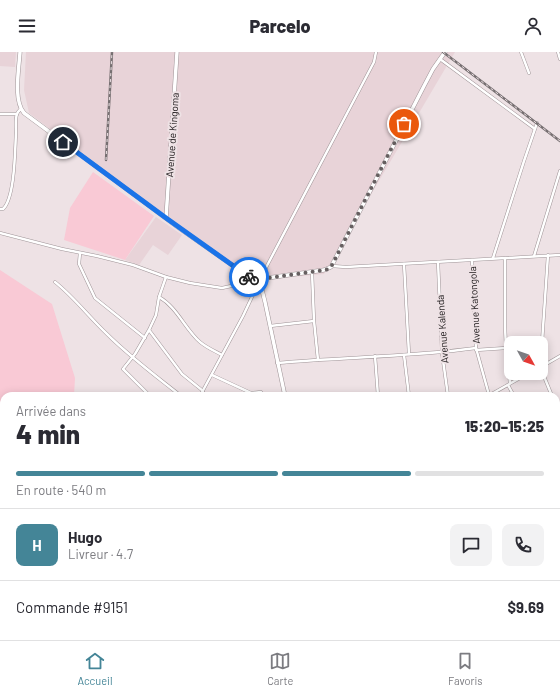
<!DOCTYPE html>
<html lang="fr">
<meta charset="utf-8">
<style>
body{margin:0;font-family:Barlow,sans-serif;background:#f2f2f3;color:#2b2b33;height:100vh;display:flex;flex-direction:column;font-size:15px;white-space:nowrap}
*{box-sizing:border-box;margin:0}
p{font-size:13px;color:#7c7c81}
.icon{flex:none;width:22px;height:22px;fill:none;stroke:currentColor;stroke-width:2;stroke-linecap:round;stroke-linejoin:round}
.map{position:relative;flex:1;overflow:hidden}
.panel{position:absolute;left:0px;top:340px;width:560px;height:248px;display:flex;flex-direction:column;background:#fff;border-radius:12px 12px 0 0;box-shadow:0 2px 10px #0003}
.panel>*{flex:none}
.needle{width:26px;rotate:130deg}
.tools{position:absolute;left:504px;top:284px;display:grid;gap:8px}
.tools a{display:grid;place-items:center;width:44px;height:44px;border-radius:8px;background:#fff;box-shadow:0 2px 10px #0003;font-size:20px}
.pin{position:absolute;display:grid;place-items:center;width:34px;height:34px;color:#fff;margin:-17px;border:2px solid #fff;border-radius:50%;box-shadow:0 1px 4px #0007}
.courier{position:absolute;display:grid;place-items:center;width:40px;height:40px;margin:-20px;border:3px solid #1a73e8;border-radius:50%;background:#fff;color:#222;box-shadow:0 1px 5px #0007}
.head em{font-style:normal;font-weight:800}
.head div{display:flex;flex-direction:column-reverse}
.head{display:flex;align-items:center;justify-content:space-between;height:68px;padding:0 16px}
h1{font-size:26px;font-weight:800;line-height:30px}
.bar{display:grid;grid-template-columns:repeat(4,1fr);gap:6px 4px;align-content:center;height:48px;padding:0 16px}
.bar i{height:5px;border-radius:3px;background:#e1e1e2}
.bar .active{background:#448597}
.bar p{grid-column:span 4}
.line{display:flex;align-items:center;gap:10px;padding:0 16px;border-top:1px solid #e1e1e2}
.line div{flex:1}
.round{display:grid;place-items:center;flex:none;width:42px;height:42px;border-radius:8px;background:#f2f2f3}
header{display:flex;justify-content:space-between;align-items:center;height:52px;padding:0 16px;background:#fff;font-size:18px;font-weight:800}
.dock{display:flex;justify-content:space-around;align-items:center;height:56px;border-top:1px solid #e1e1e2;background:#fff;font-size:11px;color:#7c7c81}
.dock a{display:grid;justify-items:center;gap:2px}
.dock .active{color:#448597}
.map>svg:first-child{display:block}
</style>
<header><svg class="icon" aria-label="menu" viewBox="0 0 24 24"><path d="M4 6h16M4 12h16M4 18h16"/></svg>Parcelo<svg class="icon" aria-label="person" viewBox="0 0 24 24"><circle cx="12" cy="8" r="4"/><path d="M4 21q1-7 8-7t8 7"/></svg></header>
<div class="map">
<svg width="560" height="588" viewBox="0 0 560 588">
<rect width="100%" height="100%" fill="#eee2e5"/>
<g fill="#e8d3d8">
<polygon points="0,0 16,0 15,15 0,14"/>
<polygon points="26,0 455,0 324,222 250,229 29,61 24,38"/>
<polygon points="156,165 182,183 168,203 153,193 139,213 125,208"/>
</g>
<g fill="#f9c9d5">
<polygon points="93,120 154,164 125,208 64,188 70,156"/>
<polygon points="0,218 52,252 75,326 74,344 4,344 4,484 0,489"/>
</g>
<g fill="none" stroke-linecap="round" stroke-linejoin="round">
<g stroke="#9f9497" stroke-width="3.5">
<g id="street">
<polyline points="521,0 529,21"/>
<polyline points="558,0 560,7"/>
<polyline points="440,7 535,77"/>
<polyline points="0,62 17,62"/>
<path d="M 0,157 L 3,157 C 15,146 15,97 16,81 C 16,75 15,67 17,62 C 18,59 19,59 21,57"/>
<polyline points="0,181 62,197 97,204 133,213 166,225 190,231 222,236 245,231 249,225"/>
<polyline points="80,201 79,212 95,246 145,286"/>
<polyline points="534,204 560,119"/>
<polyline points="493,206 524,109 537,71"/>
<polyline points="505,206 505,275 506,296 510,331"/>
<polyline points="472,208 476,296 489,343"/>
<polyline points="438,210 442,301 448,344"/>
<polyline points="404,212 409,302"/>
<polyline points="332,214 346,215 560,203"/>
<polyline points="312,220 314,269 318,308"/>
<polyline points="260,227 374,10 376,0"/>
<path d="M 55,230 C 74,245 89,265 107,282 C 130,305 156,324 181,344"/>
<path d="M 159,245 C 177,255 185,277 200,290 C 207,296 215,299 222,303"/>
<polyline points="270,274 314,269"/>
<polyline points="149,278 182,322 203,339"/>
<polyline points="476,298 506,296"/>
<polyline points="404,303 409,344"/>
<polyline points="375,304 378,344"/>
<polyline points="541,305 548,203"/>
<path d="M 277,311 C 343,305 410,305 476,296"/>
<polyline points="541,315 560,304"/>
<polyline points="541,317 552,344"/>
<polyline points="212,323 251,341 261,340 263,344"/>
<polyline points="508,333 514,344"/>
<polyline points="150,344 123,317 135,302 149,278 156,263 159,245 166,225"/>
<polyline points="200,344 243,264 259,230"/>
<polyline points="226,344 227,342"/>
<polyline points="488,344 529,321"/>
<polyline points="556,354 560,362"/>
<polyline points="556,420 560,428"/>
<polyline points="556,472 560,469"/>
<polyline points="556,490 560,500"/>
<polyline points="0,542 4,534"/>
<polyline points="556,572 560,570"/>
<polyline points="380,584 381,588"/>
<polyline points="525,584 525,588"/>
<polyline points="550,584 552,588"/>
<polyline points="73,588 75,584"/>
<polyline points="215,588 248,584"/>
<polyline points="327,588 339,585"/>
<polyline points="401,588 474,584"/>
<polyline points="492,588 492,584"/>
</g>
</g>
<g stroke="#9f9497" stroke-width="4.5">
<g id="secondary">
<path d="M 20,0 C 19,17 13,48 24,61 L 179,176 L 249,225 L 257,228"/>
<polyline points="166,166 177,0"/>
<polyline points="257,228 260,227 324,218 331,215 424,34 433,17 445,0"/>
<polyline points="257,228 261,234 265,250 285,344"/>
<polyline points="339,584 339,588"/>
</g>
</g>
<use href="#street" stroke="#fff" stroke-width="2.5"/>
<use href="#secondary" stroke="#fff" stroke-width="3.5"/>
<g stroke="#766f71" stroke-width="2.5">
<g id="rail">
<polyline points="443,0 560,89"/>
<polyline points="106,108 112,0"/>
</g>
</g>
<use href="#rail" stroke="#eee2e5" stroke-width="1" stroke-dasharray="3" stroke-linecap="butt"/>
</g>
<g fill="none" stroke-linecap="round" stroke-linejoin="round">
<polyline stroke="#665f60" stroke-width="4" stroke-dasharray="0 7.2" points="249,225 257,228 260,227 326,218 331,215 404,72"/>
<polyline stroke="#1a73e8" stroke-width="5" points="63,90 166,166 249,225"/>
</g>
<g text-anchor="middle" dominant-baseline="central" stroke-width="4" stroke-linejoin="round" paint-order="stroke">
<g font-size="10" fill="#1c1819" stroke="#eee2e5">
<text transform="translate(172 83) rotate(-86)">Avenue de Kingoma</text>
<text transform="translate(474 253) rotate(-93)">Avenue Katongola</text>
<text transform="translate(442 277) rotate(-94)">Avenue Kalenda</text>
</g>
</g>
</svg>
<div class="tools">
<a><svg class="needle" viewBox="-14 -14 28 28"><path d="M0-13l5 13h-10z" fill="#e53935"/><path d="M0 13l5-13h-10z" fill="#7c7c81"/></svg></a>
</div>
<div class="pin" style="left:404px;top:72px;background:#ea580c"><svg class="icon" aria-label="bag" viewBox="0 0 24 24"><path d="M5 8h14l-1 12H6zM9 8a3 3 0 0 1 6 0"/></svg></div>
<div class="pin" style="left:63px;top:90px;background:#1f2937"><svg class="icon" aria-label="home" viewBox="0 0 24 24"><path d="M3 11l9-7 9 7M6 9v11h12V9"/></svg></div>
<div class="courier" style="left:249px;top:225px"><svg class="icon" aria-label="bike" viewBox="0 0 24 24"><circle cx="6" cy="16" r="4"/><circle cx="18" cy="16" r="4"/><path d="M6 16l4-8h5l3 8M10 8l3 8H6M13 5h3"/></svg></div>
<section class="panel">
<div class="head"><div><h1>4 min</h1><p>Arrivée dans</p></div><em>15:20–15:25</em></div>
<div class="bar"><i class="active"></i><i class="active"></i><i class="active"></i><i></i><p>En route · 540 m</p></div>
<div class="line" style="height:72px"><b class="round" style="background:#448597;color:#fff">H</b><div><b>Hugo</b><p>Livreur · 4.7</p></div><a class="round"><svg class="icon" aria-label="chat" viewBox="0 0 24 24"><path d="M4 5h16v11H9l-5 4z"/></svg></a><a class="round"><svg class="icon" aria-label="phone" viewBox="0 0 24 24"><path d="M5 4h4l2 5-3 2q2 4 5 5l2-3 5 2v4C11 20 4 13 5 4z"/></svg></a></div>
<div class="line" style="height:52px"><div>Commande #9151</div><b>$9.69</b></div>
</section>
</div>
<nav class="dock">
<a class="active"><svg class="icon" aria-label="home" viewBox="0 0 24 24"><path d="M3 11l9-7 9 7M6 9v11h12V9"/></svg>Accueil</a>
<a><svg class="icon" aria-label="map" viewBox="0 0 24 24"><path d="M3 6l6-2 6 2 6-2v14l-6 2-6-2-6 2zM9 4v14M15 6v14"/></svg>Carte</a>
<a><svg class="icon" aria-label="saved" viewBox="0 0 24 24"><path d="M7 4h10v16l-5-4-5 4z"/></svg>Favoris</a>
</nav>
